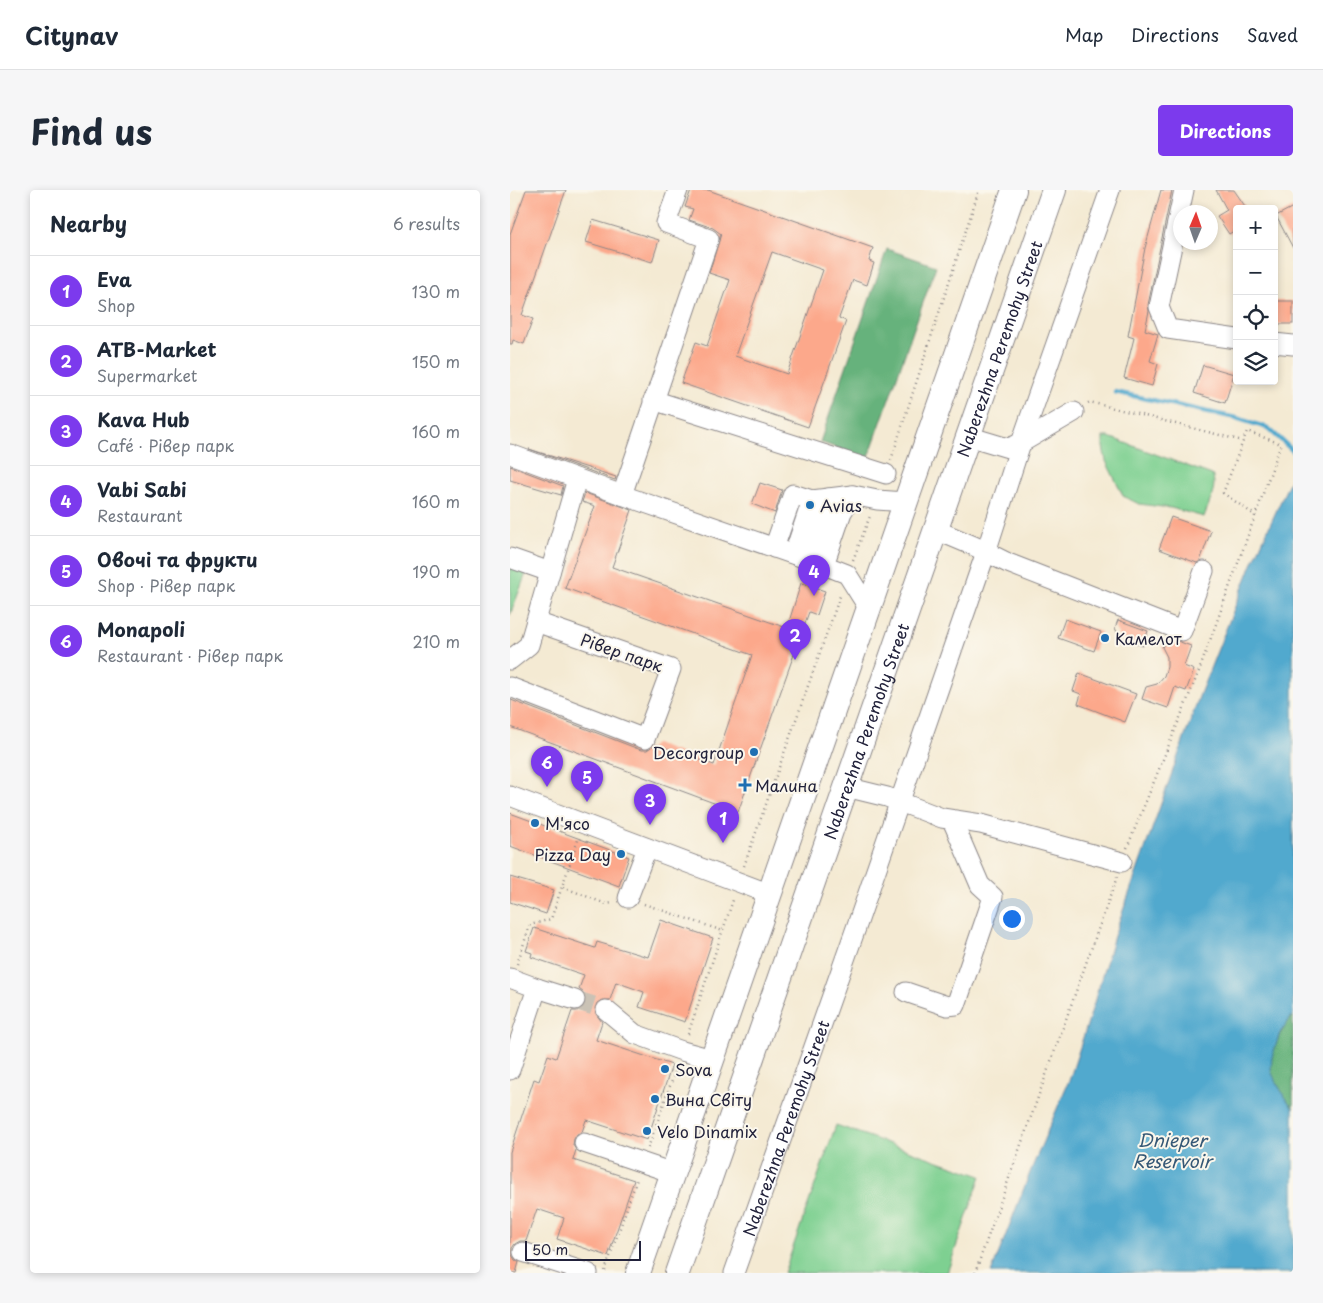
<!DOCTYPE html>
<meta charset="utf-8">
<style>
body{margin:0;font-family:"Playpen Sans",sans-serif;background:#f6f6f7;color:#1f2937}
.controls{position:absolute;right:15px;top:15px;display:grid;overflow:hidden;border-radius:5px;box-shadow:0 2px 8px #0003}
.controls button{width:45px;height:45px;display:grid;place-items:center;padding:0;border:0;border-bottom:1px solid #e0e1e3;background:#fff;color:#1f2937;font:25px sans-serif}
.compass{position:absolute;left:663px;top:15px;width:45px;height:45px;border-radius:50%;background:#fff;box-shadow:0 2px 8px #0003;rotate:2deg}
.scale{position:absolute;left:15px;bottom:12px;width:116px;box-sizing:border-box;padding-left:5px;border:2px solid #22223b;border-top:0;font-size:14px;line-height:18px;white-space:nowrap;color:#22223b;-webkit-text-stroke:4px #fbf7ec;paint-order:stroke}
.you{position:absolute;left:501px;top:728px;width:18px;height:18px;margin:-12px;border:4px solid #fff;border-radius:50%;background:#1a73e8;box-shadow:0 0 0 8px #1a73e833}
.badge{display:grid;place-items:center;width:32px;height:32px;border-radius:50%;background:#7c3aed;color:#fff;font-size:16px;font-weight:700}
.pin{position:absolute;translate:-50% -41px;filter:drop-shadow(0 1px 2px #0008)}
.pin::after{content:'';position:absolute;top:26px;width:18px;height:15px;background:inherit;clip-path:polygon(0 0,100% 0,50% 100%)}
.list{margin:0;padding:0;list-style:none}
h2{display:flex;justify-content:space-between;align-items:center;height:65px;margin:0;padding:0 20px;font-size:21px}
h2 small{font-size:16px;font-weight:400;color:#747a83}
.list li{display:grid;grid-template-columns:32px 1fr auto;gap:15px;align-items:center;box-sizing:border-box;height:70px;padding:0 20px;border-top:1px solid #e0e1e3}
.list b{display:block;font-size:19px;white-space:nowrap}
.list p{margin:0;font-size:16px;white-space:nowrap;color:#747a83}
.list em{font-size:16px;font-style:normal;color:#747a83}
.icon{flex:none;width:28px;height:28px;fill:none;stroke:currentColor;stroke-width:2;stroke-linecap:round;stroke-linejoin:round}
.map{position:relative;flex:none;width:783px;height:1083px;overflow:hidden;border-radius:5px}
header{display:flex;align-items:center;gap:30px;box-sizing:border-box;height:70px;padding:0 25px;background:#fff;border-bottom:1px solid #e0e1e3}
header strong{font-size:24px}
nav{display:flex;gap:28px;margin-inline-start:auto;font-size:18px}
.intro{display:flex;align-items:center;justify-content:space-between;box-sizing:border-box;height:120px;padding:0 30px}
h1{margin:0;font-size:35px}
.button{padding:12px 22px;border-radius:5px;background:#7c3aed;color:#fff;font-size:18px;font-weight:700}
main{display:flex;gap:30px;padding:0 30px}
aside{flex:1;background:#fff;border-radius:5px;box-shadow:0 2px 8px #0003}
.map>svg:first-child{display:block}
.green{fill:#7ed091;stroke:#507966}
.forest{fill:#66b27b;stroke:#446a5b}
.water{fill:#51a9ce;stroke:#3a6684}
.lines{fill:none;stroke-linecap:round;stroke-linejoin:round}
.stream{stroke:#51a9ce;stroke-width:4.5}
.building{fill:#fca88b;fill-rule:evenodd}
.minor-tunnel{stroke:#cac2b5;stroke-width:19;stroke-dasharray:19 9;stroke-linecap:butt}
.minor-casing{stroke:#8b8687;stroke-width:21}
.major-casing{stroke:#8b8687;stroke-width:26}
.path{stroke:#8b8687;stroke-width:2.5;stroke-dasharray:1 4;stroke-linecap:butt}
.minor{stroke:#fff;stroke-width:19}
.major{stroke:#fff;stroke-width:24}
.poi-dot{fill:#1f6fb2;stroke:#fbf7ec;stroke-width:2}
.labels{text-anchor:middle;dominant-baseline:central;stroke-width:4;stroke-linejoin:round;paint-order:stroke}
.street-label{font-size:16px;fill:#22223b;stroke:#fbf7ec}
.poi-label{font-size:16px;fill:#22223b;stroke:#fbf7ec;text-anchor:start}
.water-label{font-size:18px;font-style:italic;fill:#355876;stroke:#fbf7ec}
</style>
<header>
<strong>Citynav</strong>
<nav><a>Map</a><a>Directions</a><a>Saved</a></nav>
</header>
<div class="intro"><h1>Find us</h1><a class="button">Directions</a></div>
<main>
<aside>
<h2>Nearby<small>6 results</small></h2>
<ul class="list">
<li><span class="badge">1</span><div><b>Eva</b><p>Shop</p></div><em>130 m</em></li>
<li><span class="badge">2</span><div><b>ATB-Market</b><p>Supermarket</p></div><em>150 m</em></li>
<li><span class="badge">3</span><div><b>Kava Hub</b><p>Café · Рівер парк</p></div><em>160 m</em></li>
<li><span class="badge">4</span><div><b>Vabi Sabi</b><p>Restaurant</p></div><em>160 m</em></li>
<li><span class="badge">5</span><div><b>Овочі та фрукти</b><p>Shop · Рівер парк</p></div><em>190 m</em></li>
<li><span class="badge">6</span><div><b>Monapoli</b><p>Restaurant · Рівер парк</p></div><em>210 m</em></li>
</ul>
</aside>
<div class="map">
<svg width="783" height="1083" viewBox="0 0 783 1083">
<rect width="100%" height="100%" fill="#fbf7ec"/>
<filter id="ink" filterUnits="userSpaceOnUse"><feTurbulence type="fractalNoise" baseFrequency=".02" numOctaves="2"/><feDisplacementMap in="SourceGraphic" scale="10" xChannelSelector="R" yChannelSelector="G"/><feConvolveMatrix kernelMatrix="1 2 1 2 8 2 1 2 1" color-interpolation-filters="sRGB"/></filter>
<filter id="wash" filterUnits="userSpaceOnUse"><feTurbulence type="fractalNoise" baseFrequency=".0096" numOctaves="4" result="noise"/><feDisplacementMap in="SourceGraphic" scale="20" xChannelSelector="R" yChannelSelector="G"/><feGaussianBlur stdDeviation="1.12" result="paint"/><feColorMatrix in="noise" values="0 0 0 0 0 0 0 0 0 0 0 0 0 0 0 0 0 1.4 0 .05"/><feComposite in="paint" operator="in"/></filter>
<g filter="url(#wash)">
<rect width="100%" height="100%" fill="#f4ead3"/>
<g class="green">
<path d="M593 247H599L702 285C708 297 698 315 694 327L661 318 629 314 613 306 596 271 593 257Z"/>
<path d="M0 375 17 381 0 425Z"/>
<path d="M326 935 471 986 437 1083H274Z"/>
</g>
<g class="forest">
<path d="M377 59 426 76 358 269 310 252Z"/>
<path d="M783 825V919C775 908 764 895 761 882 757 862 772 840 783 825Z"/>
</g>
<path class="water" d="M783 284V825L770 843 762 867 761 881 767 894 783 919V1083H481L521 980 560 888 580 826 604 746 690 504 740 379Z"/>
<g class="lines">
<path class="stream" d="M605 202 726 228 758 238 783 261"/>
</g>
<g id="blocks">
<g class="building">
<path d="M16 0H56L12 125 23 129 14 154 3 150 2 154H0V44Z"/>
<path d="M181 0H198L363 58 359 71 364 73 357 95 343 90 329 128 336 131 298 237 171 193 186 152 197 156 220 90 199 83 211 44 203 38 179 30 183 19 175 17ZM262 62 313 80 277 184 225 166Z"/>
<path d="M651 0H662L638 115 639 121 635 140 648 144 640 171 648 174 642 196 614 188 624 148 618 146 635 58Z"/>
<path d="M706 0H724L737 19H727V39L719 44 707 26 717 20Z"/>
<path d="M783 17V58L766 26Z"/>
<path d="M83 30 149 50 142 72 76 52Z"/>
<rect x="764" y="111" width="19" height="23"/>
<path d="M693 175 724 184 715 213 684 203Z"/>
<path d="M19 259 106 287 105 290Z"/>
<path d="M0 276 53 296 51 305 0 290Z"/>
<path d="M250 293 272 300 265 323 242 314Z"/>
<path d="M75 303 122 320 102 377 277 438 291 393 315 401 307 425 299 422 228 622 0 537 1 510 131 560H137L145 554 204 575 242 465 55 398 85 316 72 312Z"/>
<path d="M661 327 701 341 690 371 687 373 649 359Z"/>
<path d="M555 429 591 442 584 461 548 448Z"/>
<path d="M608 430 638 441 633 456 610 448 605 438Z"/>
<path d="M659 448 681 456 674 476 684 480 676 501 665 497 658 518 632 509 636 497 647 494 654 486 657 477V467L652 457Z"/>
<path d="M569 483 626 504 615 532 568 514 571 504 563 501Z"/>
<path d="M0 623 119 667 109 696 0 656Z"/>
<path d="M0 687 44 700 36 724 0 712Z"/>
<path d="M151 730 203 748 175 832 129 817 134 802 106 792 100 810H92L87 813 85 818 86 824 92 832 86 850 162 875 137 950 76 930 72 942 67 944 64 949 63 955 66 960 63 970 124 990 98 1066 47 1049 54 1028 27 1019 16 1051H10L5 1054 2 1058V1065L5 1070 9 1072 6 1083H0V962L24 889 29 891 38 865 46 868 62 821H67L72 819 76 813V808L74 803 69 799 74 785 21 767 22 763 16 761 24 738 85 758 87 752 138 767Z"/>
</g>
</g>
</g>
<g filter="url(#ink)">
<use href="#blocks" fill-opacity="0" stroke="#8b8687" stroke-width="1"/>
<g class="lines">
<path class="minor-tunnel" d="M65 810 96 820"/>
<defs>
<g id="minor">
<path d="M674 0 649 117 658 139 727 149"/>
<path d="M764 153 783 155"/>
<path d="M143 210 376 284"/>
<path d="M458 246 498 258 511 253 564 222"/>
<path d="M0 264 112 305 314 375"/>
<path d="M112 305 199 49 156 33 168 0"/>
<path d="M426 340 464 356 498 373 672 441 694 381"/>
<path d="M264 358 283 304 302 310 343 305"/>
<path d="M284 364 302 310"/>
<path d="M0 368 40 382"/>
<path d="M299 370 319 308"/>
<path d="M359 419 337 384 314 375 332 322 343 305 367 310 396 312"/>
<path d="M0 470 19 455 67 289"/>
<path d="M0 497 135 549 161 479 26 432"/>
<path d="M336 597 377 607 432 628 471 634 612 672"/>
<path d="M0 606 260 704"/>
<path d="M118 708 137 658"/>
<path d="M0 788 27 798 0 880"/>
<path d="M27 798 65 810"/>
<path d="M396 802 437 816 446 815 483 707 470 695 442 630"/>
<path d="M96 820 125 844 172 861 202 869"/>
<path d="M74 953 163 983"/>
<path d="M13 1062 78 1083"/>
<path id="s1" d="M224 1083 346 738 476 362 511 253 600 0"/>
</g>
<g id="major">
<path d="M128 1083 504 0"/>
<path id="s2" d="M167 1083 544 0"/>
</g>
</defs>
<use href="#minor" class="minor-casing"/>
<use href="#major" class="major-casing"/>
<g class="path">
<path d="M578 213 580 212 733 251"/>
<path d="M381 270 469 0"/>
<path d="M343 370 360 326"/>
<path d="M617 658 689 481 771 254 737 241 713 303 746 326"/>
<path d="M234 676 330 406"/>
<path d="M53 697 96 714 103 713"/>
<path d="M134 714 213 741"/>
<path d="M7 774 20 735 41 729 68 650"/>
<path d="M178 844 224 707"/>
<path d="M138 958 167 876"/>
<path d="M95 1081 127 989"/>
<path d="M465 1083 607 687"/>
</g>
<use href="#minor" class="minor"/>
<use href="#major" class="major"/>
</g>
</g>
<g class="poi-dot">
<circle cx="300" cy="315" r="5"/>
<circle cx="595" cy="448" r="5"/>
<circle cx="244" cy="562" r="5"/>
<path d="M232.5 587.5h5v5h5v5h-5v5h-5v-5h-5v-5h5z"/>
<circle cx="25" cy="633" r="5"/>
<circle cx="111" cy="664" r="5"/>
<circle cx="155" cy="879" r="5"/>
<circle cx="145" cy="909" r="5"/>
<circle cx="137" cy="941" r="5"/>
</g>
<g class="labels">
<g class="street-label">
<text stroke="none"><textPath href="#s2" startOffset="979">Naberezhna Peremohy Street</textPath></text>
<text transform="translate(112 462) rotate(19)">Рівер парк</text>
<text stroke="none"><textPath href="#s2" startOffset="574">Naberezhna Peremohy Street</textPath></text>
<text stroke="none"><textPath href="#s1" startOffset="154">Naberezhna Peremohy Street</textPath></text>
</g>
<g class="poi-label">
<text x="310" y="315">Avias</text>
<text x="605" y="448">Камелот</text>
<text x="234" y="562" text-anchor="end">Decorgroup</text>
<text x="245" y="595">Малина</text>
<text x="35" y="633">М'ясо</text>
<text x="101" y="664" text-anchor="end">Pizza Day</text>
<text x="165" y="879">Sova</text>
<text x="155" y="909">Вина Світу</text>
<text x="147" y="941">Velo Dinamix</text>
</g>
<g class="water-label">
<text x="662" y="949">Dnieper<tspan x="662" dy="21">Reservoir</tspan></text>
</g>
</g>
</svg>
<div class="controls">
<button>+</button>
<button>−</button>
<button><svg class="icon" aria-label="locate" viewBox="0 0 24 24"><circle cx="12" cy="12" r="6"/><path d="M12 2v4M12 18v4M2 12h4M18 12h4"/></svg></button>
<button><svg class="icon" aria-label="layers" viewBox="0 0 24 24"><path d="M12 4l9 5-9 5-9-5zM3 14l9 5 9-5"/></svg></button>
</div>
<svg class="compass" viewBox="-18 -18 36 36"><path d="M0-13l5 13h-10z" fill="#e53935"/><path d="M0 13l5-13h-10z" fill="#747a83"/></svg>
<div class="scale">50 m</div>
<div class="you"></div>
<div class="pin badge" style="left:213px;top:653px">1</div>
<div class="pin badge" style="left:285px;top:470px">2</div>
<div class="pin badge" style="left:140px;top:635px">3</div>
<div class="pin badge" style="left:304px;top:406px">4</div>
<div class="pin badge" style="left:77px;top:612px">5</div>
<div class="pin badge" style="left:37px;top:597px">6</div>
</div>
</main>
